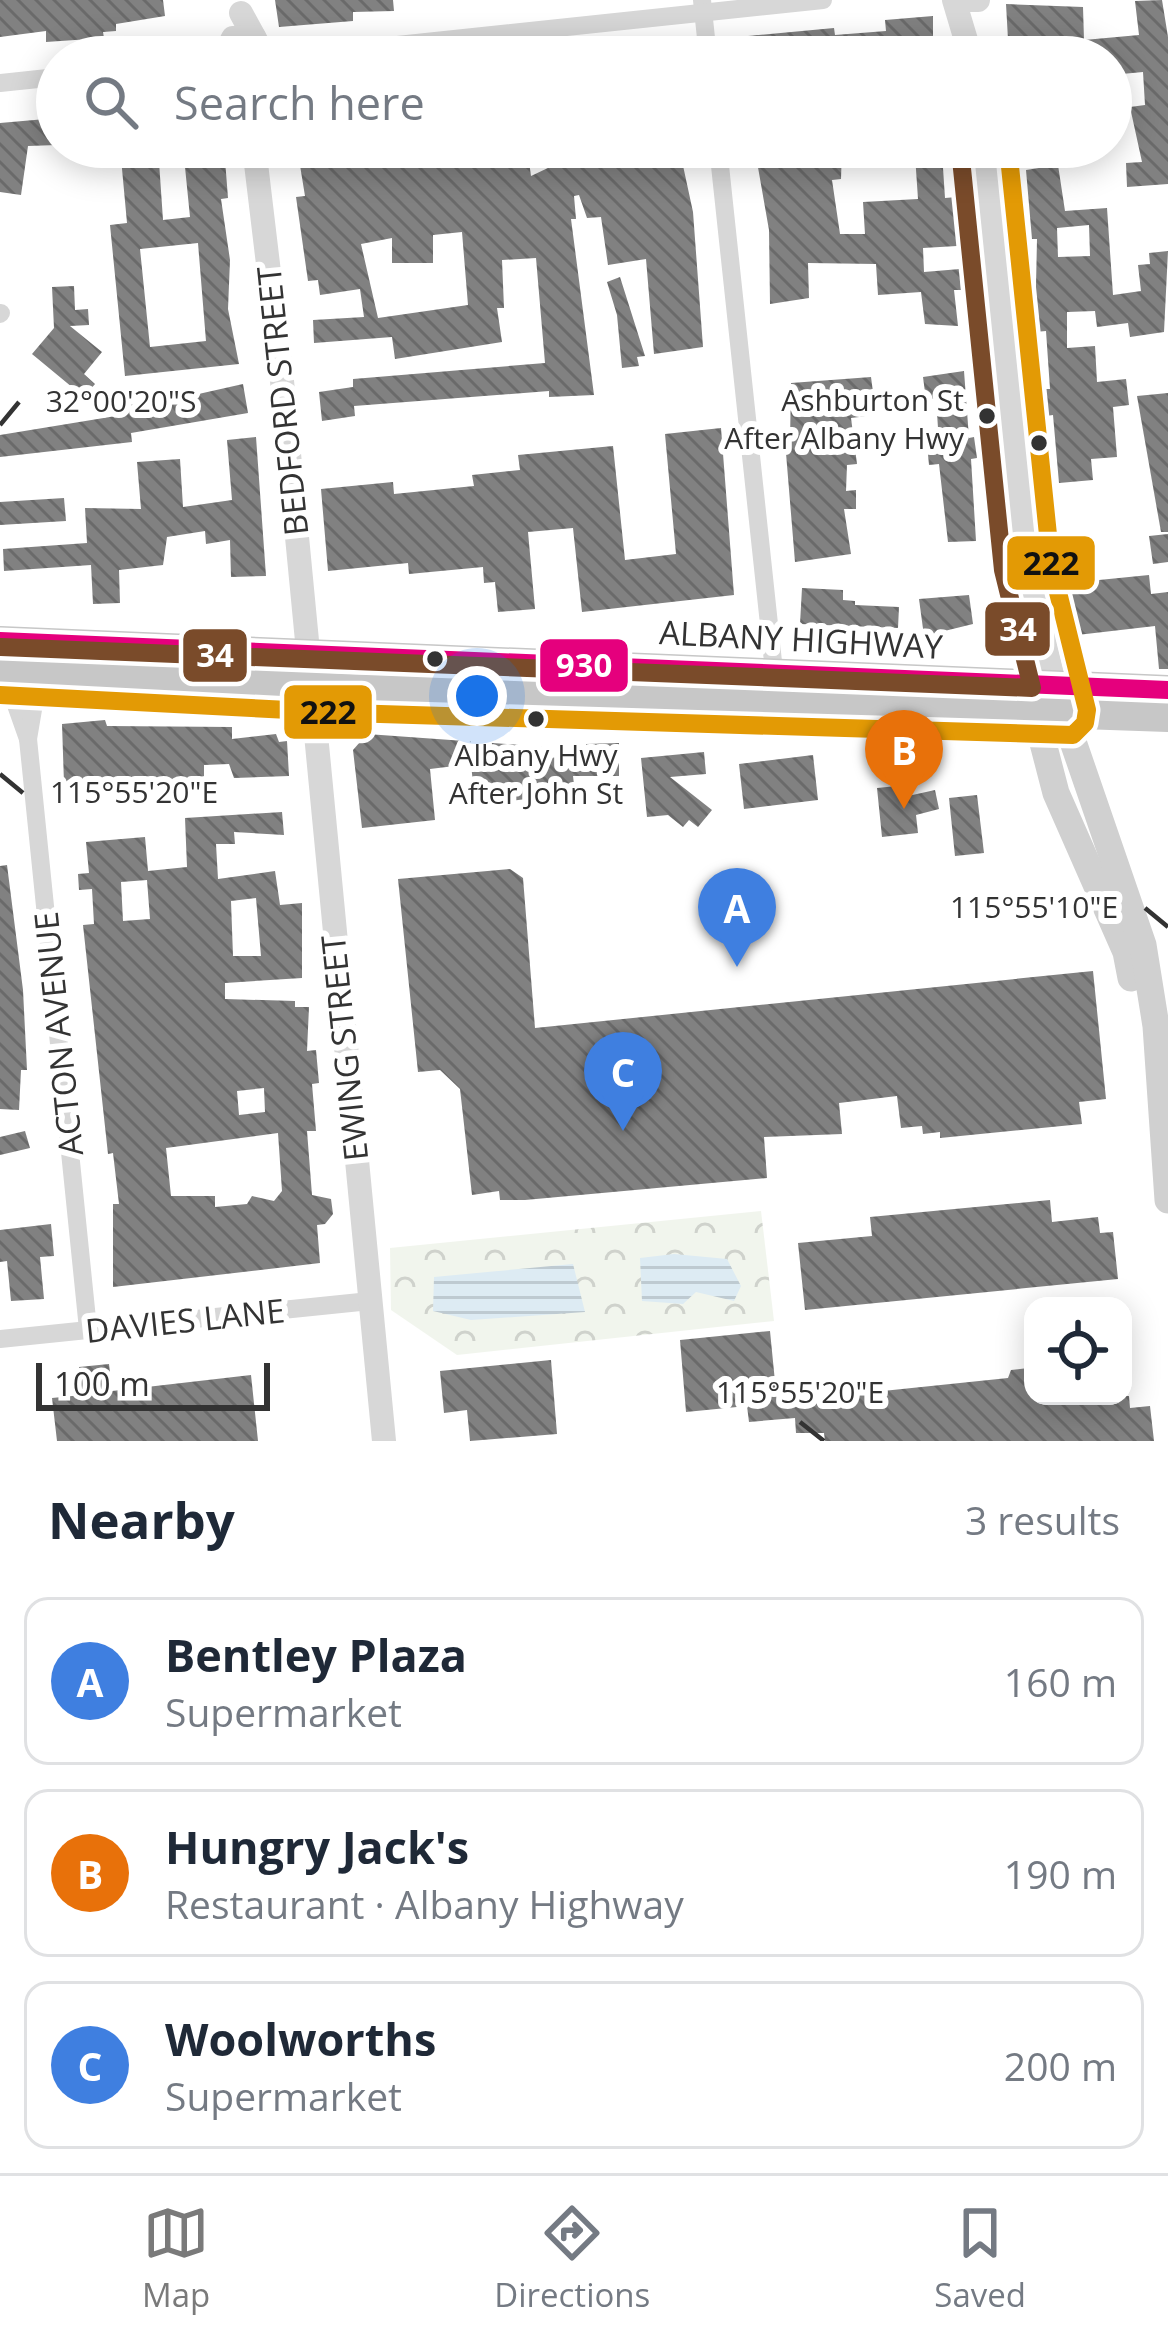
<!DOCTYPE html>
<meta charset="utf-8">
<style>
body{margin:0;font-family:"Open Sans",sans-serif;background:#f2f2f3;color:#1f2937}
.controls{position:absolute;right:36px;bottom:36px;display:grid;overflow:hidden;border-radius:24px;box-shadow:0 6px 30px #0003}
.controls button{width:108px;height:108px;display:grid;place-items:center;padding:0;border:0;border-bottom:3px solid #e0e1e3;background:#fff;color:#1f2937;font:60px sans-serif}
.scale{position:absolute;left:36px;bottom:30px;width:234px;box-sizing:border-box;padding-left:12px;border:6px solid #333;border-top:0;font-size:33px;line-height:42px;white-space:nowrap;color:#333;-webkit-text-stroke:9px #fff;paint-order:stroke}
.you{position:absolute;left:477px;top:696px;width:42px;height:42px;margin:-30px;border:9px solid #fff;border-radius:50%;background:#1a73e8;box-shadow:0 0 0 18px #1a73e833}
.badge{display:grid;place-items:center;width:78px;height:78px;border-radius:50%;background:#7a7a7a;color:#fff;font-size:39px;font-weight:700}
.pin{position:absolute;translate:-50% -99px;filter:drop-shadow(0 3px 6px #0008)}
.pin::after{content:'';position:absolute;top:63px;width:42px;height:36px;background:inherit;clip-path:polygon(0 0,100% 0,50% 100%)}
.list{margin:0;padding:0;list-style:none}
h2{display:flex;justify-content:space-between;align-items:center;height:156px;margin:0;padding:0 48px;font-size:51px}
h2 small{font-size:39px;font-weight:400;color:#747a83}
.list li{display:grid;grid-template-columns:78px 1fr auto;gap:36px;align-items:center;box-sizing:border-box;height:168px;margin:0 24px 24px;padding:0 24px;border:3px solid #e0e1e3;border-radius:24px}
.list b{display:block;font-size:45px;white-space:nowrap}
.list p{margin:0;font-size:39px;white-space:nowrap;color:#747a83}
.list em{font-size:39px;font-style:normal;color:#747a83}
.icon{flex:none;width:66px;height:66px;fill:none;stroke:currentColor;stroke-width:2;stroke-linecap:round;stroke-linejoin:round}
.map{position:relative;flex:none;width:1168px;height:1441px;overflow:hidden}
.search{position:absolute;background:#fff;box-shadow:0 6px 30px #0003;left:36px;right:36px;top:36px;height:132px;display:flex;align-items:center;gap:30px;box-sizing:border-box;padding:0 42px;border-radius:66px;color:#747a83;font-size:45px}
.sheet{height:732px;background:#fff}
nav{display:flex;justify-content:space-around;align-items:center;box-sizing:border-box;height:168px;border-top:3px solid #e0e1e3;background:#fff;font-size:33px;color:#747a83}
nav a{display:grid;justify-items:center;gap:6px}
nav .on{color:#7a7a7a}
.map>svg:first-child{display:block}
.forest{fill:url(#forest-crowns)}
.water{fill:url(#water-rules)}
.building{fill:url(#building-back-hatch);fill-rule:evenodd}
.lines{fill:none;stroke-linecap:round;stroke-linejoin:round}
.minor{stroke:#d7d7d7;stroke-width:18}
.tertiary{stroke:#d7d7d7;stroke-width:24}
.secondary{stroke:#d0d0d0;stroke-width:27}
.trunk{stroke:#c7c7c7;stroke-width:30}
.bus-1-casing{stroke:#fff;stroke-width:27}
.bus-2-casing{stroke:#fff;stroke-width:27}
.bus-3-casing{stroke:#fff;stroke-width:27}
.bus-1{stroke:#e5007d;stroke-width:18}
.bus-2{stroke:#e39a05;stroke-width:18}
.bus-3{stroke:#7a4b2a;stroke-width:18}
.ticks{fill:none;stroke:#333;stroke-width:4.5}
.bus-dot{fill:#333;stroke:#fff;stroke-width:4.5}
.labels{text-anchor:middle;dominant-baseline:central;stroke-width:12;stroke-linejoin:round;paint-order:stroke}
.bus-label{font-size:30px;fill:#333;stroke:#fff;text-anchor:end}
.street-label{font-size:33px;fill:#333;stroke:#fff}
.ticks-label{font-size:30px;text-anchor:middle;fill:#333;stroke:#fff;stroke-width:12;stroke-linejoin:round;paint-order:stroke}
.line-badge{stroke:#fff;stroke-width:4.5}
.badge-label{font-size:33px;text-anchor:middle;font-weight:bold;fill:#fff}
.pale-badge-label{font-size:33px;text-anchor:middle;font-weight:bold;fill:#111}
</style>
<div class="map">
<svg width="1168" height="1441" viewBox="0 0 1168 1441">
<defs>
<pattern id="forest-crowns" width="20" height="18" patternUnits="userSpaceOnUse" patternTransform="scale(3)"><rect width="20" height="18" fill="#f1f5ed"/><path d="M2 6a3 3 0 1 1 6 0M12 15a3 3 0 1 1 6 0" fill="none" stroke="#cfd2cc"/></pattern>
<pattern id="water-rules" width="6" height="5" patternUnits="userSpaceOnUse" patternTransform="scale(3)"><rect width="6" height="5" fill="#ddebf3"/><path d="M0 2.5h6" fill="none" stroke="#becad1"/></pattern>
<pattern id="building-back-hatch" width="6" height="6" patternUnits="userSpaceOnUse" patternTransform="scale(3)"><rect width="6" height="6" fill="#818181"/><path d="M-1 5l2 2M0 0l6 6M5-1l2 2" fill="none" stroke="#6a6a6a"/></pattern>
</defs>
<rect width="100%" height="100%" fill="#fff"/>
<path class="forest" d="M761 1211 774 1321 457 1355 391 1310 390 1248Z"/>
<g class="water">
<path d="M674 1254 727 1259 741 1286 734 1301 696 1292 683 1304 642 1301 640 1258Z"/>
<path d="M573 1264 585 1312 471 1320 433 1311 434 1277Z"/>
</g>
<g class="building">
<path d="M0 0H163L165 16 116 24V31L103 32 104 38 46 42V31L0 37Z"/>
<path d="M275 0H393L394 11 353 12V21L279 27Z"/>
<path d="M1162 0 1168 37V184L1127 187 1126 163 1142 162 1130 107 1145 105 1143 72 1111 75V57H1009L1006 4 1083 7 1084 40 1139 35 1135 1Z"/>
<path d="M933 16V57H899L898 52 750 57 748 36 834 28 835 35 886 31 885 20Z"/>
<path d="M673 40 674 57H600V48Z"/>
<path d="M57 118V145L28 146 21 195 0 192V123Z"/>
<path d="M120 147H158L163 220 190 217 183 147H224L228 198 221 199 230 260 228 309 239 364 125 376 110 225 127 223ZM198 243 206 341 150 347 140 249Z"/>
<path d="M297 147H321L324 168 361 166 359 147H471L473 165 503 162 501 147H527L531 176 550 167 597 164 596 153 679 147 693 212 703 347 654 354 646 259 608 265 601 217 587 218 579 195 574 196 576 219H571L594 395 549 397V391L354 406 355 416 322 421 319 392 353 387V379L545 363 536 258 502 260 504 308H497L502 342 395 359 392 337 314 343 313 320 364 317 360 289 320 295 318 280 308 281 296 197 305 196ZM462 232 468 305 378 318 361 244 392 238V263H433V235Z"/>
<path d="M842 147 841 179 832 180 840 234H865L863 202 918 199 915 155 942 153 945 198 957 197V246L923 248 924 272 960 269 961 290H954L958 326 925 324 921 292 878 295 876 264 808 263 809 298 770 304 769 230 756 156Z"/>
<path d="M1058 165 1065 211 1107 208 1113 295 1141 291 1138 265 1150 264 1149 253 1168 251 1164 332 1130 337 1128 323 1097 327 1095 311 1067 312V348L1095 346 1097 382 1126 379 1129 405 1113 407 1117 457 1091 459 1093 480 1059 483 1053 415 1046 416 1043 389H1050L1046 331 1035 332 1037 239H1032L1026 170ZM1089 225 1090 256 1058 257 1057 228Z"/>
<path d="M620 277 645 356 637 357 639 366 622 368 617 315 607 282Z"/>
<path d="M74 286 75 310 88 309 89 325 70 326 102 352 84 374 95 384 84 397 32 354 54 328 52 287Z"/>
<path d="M964 371 969 438 974 437 977 458 971 459 976 541 948 542 939 464 929 465 927 444 939 443 936 398 926 400 923 377Z"/>
<path d="M871 377 876 415 851 418 857 464 847 465 846 491 856 490V509H844L851 554 795 562 785 441H790L791 383Z"/>
<path d="M243 384 248 413 131 433 132 442 0 457V435L122 415 120 402 162 396 163 402Z"/>
<path d="M1168 393V532H1161L1137 396Z"/>
<path d="M721 428 734 595 582 612 573 528 528 532 535 609 498 612 495 582 484 583 483 567 409 574 408 563 328 571 321 489 393 482 394 494 474 486 472 475 520 470 518 455 613 446 625 560 676 554 665 434Z"/>
<path d="M256 437 266 576 231 577 230 540 206 544 205 531 167 537 163 565 119 570 120 603 93 604 91 565 4 571 3 549 87 543 85 508 141 509 137 462 180 459 183 507 232 500 227 440Z"/>
<path d="M64 498 66 521 0 525V502Z"/>
<path d="M1168 534V562L1153 564 1149 536Z"/>
<path d="M1086 549 1089 581 1149 575 1151 594 1168 592V669H1159L1155 626 1060 637 1051 554Z"/>
<path d="M802 588 843 590V600L855 601V605L899 607 898 628 800 624Z"/>
<path d="M969 595 973 624 924 636 919 599Z"/>
<path d="M105 720 107 726 232 727V739L276 734 279 742 287 741 289 776 234 778 229 764 204 765V780L164 781 139 791 122 792 117 780 64 783 62 724Z"/>
<path d="M367 734 549 747 550 758 586 754V744L619 743V776H573L575 793 486 804 485 792 474 793 471 764 430 769 435 820 362 828 353 750Z"/>
<path d="M704 752 706 774 670 777 712 810 698 827 689 820 683 827 668 815 647 817 641 758Z"/>
<path d="M813 755 818 800 744 809 739 764Z"/>
<path d="M907 785 908 796 935 790 939 809 916 815 918 833 882 837 877 788Z"/>
<path d="M977 795 984 853 955 856 949 798Z"/>
<path d="M282 812 284 835 234 832 235 844H216L218 879 275 871 280 905 302 903V978L225 983V999L295 1001V1007H309L307 1051 316 1050 319 1083 312 1084 316 1131H307L312 1195 331 1199 333 1214 325 1224 317 1225 320 1263 113 1287V1204H119L113 1153 108 1154 83 925 94 924 92 889 79 890 78 874 89 873 86 842 145 837 148 871 187 867 185 818ZM147 880 150 919 123 921 121 882ZM256 898 261 956H233L231 901ZM264 1088 265 1112 239 1115 237 1091ZM278 1133 282 1191 274 1201 252 1196 247 1204 215 1207V1196H171L166 1148Z"/>
<path d="M7 865 23 990 27 1070H21L19 1110 0 1109V866Z"/>
<path d="M510 869 523 878 535 1028 1093 971 1106 1099 1079 1102 1082 1124 940 1138V1132L923 1134 922 1126 901 1128 897 1096 839 1103 842 1134 764 1137 767 1178 525 1200H500L499 1191 472 1195 460 1089 440 1070 418 1072 398 879Z"/>
<path d="M25 1131 30 1148 0 1155V1137Z"/>
<path d="M1050 1200 1052 1222 1098 1217 1100 1233 1113 1232 1118 1279 805 1310 798 1243 872 1236 870 1217Z"/>
<path d="M51 1224 54 1256 40 1257 44 1299 11 1301 7 1261 0 1262V1230Z"/>
<path d="M770 1331 777 1402 1008 1378 1011 1370 1028 1368 1033 1396H1129L1130 1408 1150 1406 1154 1441H825L824 1433H796L795 1418 749 1422 747 1406 686 1412 680 1340Z"/>
<path d="M551 1360 557 1434 470 1441 467 1410 444 1413 440 1371Z"/>
<path d="M109 1364 112 1391 251 1375 258 1441H57L52 1398 82 1395 79 1367Z"/>
</g>
<g class="lines">
<g class="minor">
<path d="M702 0 708 57"/>
<path d="M284 57 823 0"/>
<path d="M0 83 57 77"/>
<path d="M718 147 774 671"/>
<path d="M0 314 1 313"/>
<path d="M4 671 28 739 88 1329"/>
<path d="M28 739 39 674"/>
<path d="M0 1339 370 1301"/>
</g>
<g class="tertiary">
<path d="M241 13 265 57"/>
<path d="M223 57 233 38 254 37"/>
<path d="M971 57 954 0H978"/>
<path d="M254 147 282 381 384 1441"/>
<path d="M984 147 1027 568 1055 686"/>
<path d="M1021 588 1029 684"/>
</g>
<g class="secondary">
<path d="M1030 693 1056 793 1126 952 1131 978"/>
<path d="M1058 698 1143 945 1156 1026 1168 1200"/>
</g>
<g class="trunk">
<path d="M0 641 1168 690"/>
<path d="M0 671 349 689 1168 717"/>
</g>
<defs>
<path id="bus-1" d="M0 641 1168 690"/>
<path id="bus-2" d="M0 695 348 713 1073 735 1085 723 1087 710 1051 564 1008 147"/>
<path id="bus-3" d="M1 647 1032 688 1003 570 960 149"/>
</defs>
<use href="#bus-1" class="bus-1-casing"/>
<use href="#bus-2" class="bus-2-casing"/>
<use href="#bus-3" class="bus-3-casing"/>
<use href="#bus-1" class="bus-1"/>
<use href="#bus-2" class="bus-2"/>
<use href="#bus-3" class="bus-3"/>
</g>
<path class="ticks" d="M0 425 19 402M0 774 23 793M1145 908 1168 927M800 1422 824 1441"/>
<g class="bus-dot">
<circle cx="987" cy="416" r="10"/>
<circle cx="1039" cy="443" r="10"/>
<circle cx="435" cy="659" r="10"/>
<circle cx="536" cy="719" r="10"/>
</g>
<g class="labels">
<g class="bus-label">
<text x="964" y="399">Ashburton St<tspan x="964" dy="38">After Albany Hwy</tspan></text>
<text x="536" y="754" text-anchor="middle">Albany Hwy<tspan x="536" dy="38">After John St</tspan></text>
</g>
<g class="street-label">
<text transform="translate(282 401) rotate(-96)">BEDFORD STREET</text>
<text transform="translate(801 639) rotate(3)">ALBANY HIGHWAY</text>
<text transform="translate(58 1034) rotate(-96)">ACTON AVENUE</text>
<text transform="translate(344 1048) rotate(-96)">EWING STREET</text>
<text transform="translate(185 1320) rotate(-6)">DAVIES LANE</text>
</g>
</g>
<g class="ticks-label">
<text x="121" y="412">32°00'20"S</text>
<text x="134" y="803">115°55'20"E</text>
<text x="1034" y="918">115°55'10"E</text>
<text x="800" y="1403">115°55'20"E</text>
</g>
<g class="line-badge">
<rect x="1005" y="534" width="92" height="58" rx="12" fill="#e39a05"/>
<rect x="983" y="600" width="69" height="58" rx="12" fill="#7a4b2a"/>
<rect x="181" y="627" width="68" height="57" rx="12" fill="#7a4b2a"/>
<rect x="538" y="637" width="92" height="57" rx="12" fill="#e5007d"/>
<rect x="282" y="683" width="92" height="58" rx="12" fill="#e39a05"/>
</g>
<g class="badge-label">
<text x="1018" y="641">34</text>
<text x="215" y="667">34</text>
<text x="584" y="677">930</text>
</g>
<g class="pale-badge-label">
<text x="1051" y="575">222</text>
<text x="328" y="724">222</text>
</g>
</svg>
<div class="controls">
<button><svg class="icon" aria-label="locate" viewBox="0 0 24 24"><circle cx="12" cy="12" r="6"/><path d="M12 2v4M12 18v4M2 12h4M18 12h4"/></svg></button>
</div>
<div class="scale">100 m</div>
<div class="you"></div>
<div class="pin badge" style="left:737px;top:967px;background:#3f7fe0">A</div>
<div class="pin badge" style="left:904px;top:809px;background:#e8710a">B</div>
<div class="pin badge" style="left:623px;top:1131px;background:#3f7fe0">C</div>
<div class="search"><svg class="icon" aria-label="search" viewBox="0 0 24 24"><circle cx="10" cy="10" r="6"/><path d="M15 15l6 6"/></svg>Search here</div>
</div>
<section class="sheet">
<h2>Nearby<small>3 results</small></h2>
<ul class="list">
<li><span class="badge" style="background:#3f7fe0">A</span><div><b>Bentley Plaza</b><p>Supermarket</p></div><em>160 m</em></li>
<li><span class="badge" style="background:#e8710a">B</span><div><b>Hungry Jack's</b><p>Restaurant · Albany Highway</p></div><em>190 m</em></li>
<li><span class="badge" style="background:#3f7fe0">C</span><div><b>Woolworths</b><p>Supermarket</p></div><em>200 m</em></li>
</ul>
</section>
<nav>
<a class="on"><svg class="icon" aria-label="map" viewBox="0 0 24 24"><path d="M3 6l6-2 6 2 6-2v14l-6 2-6-2-6 2zM9 4v14M15 6v14"/></svg>Map</a>
<a><svg class="icon" aria-label="directions" viewBox="0 0 24 24"><path d="M12 3l9 9-9 9-9-9zM9 14v-3h6M13 9l2 2-2 2"/></svg>Directions</a>
<a><svg class="icon" aria-label="saved" viewBox="0 0 24 24"><path d="M7 4h10v16l-5-4-5 4z"/></svg>Saved</a>
</nav>
